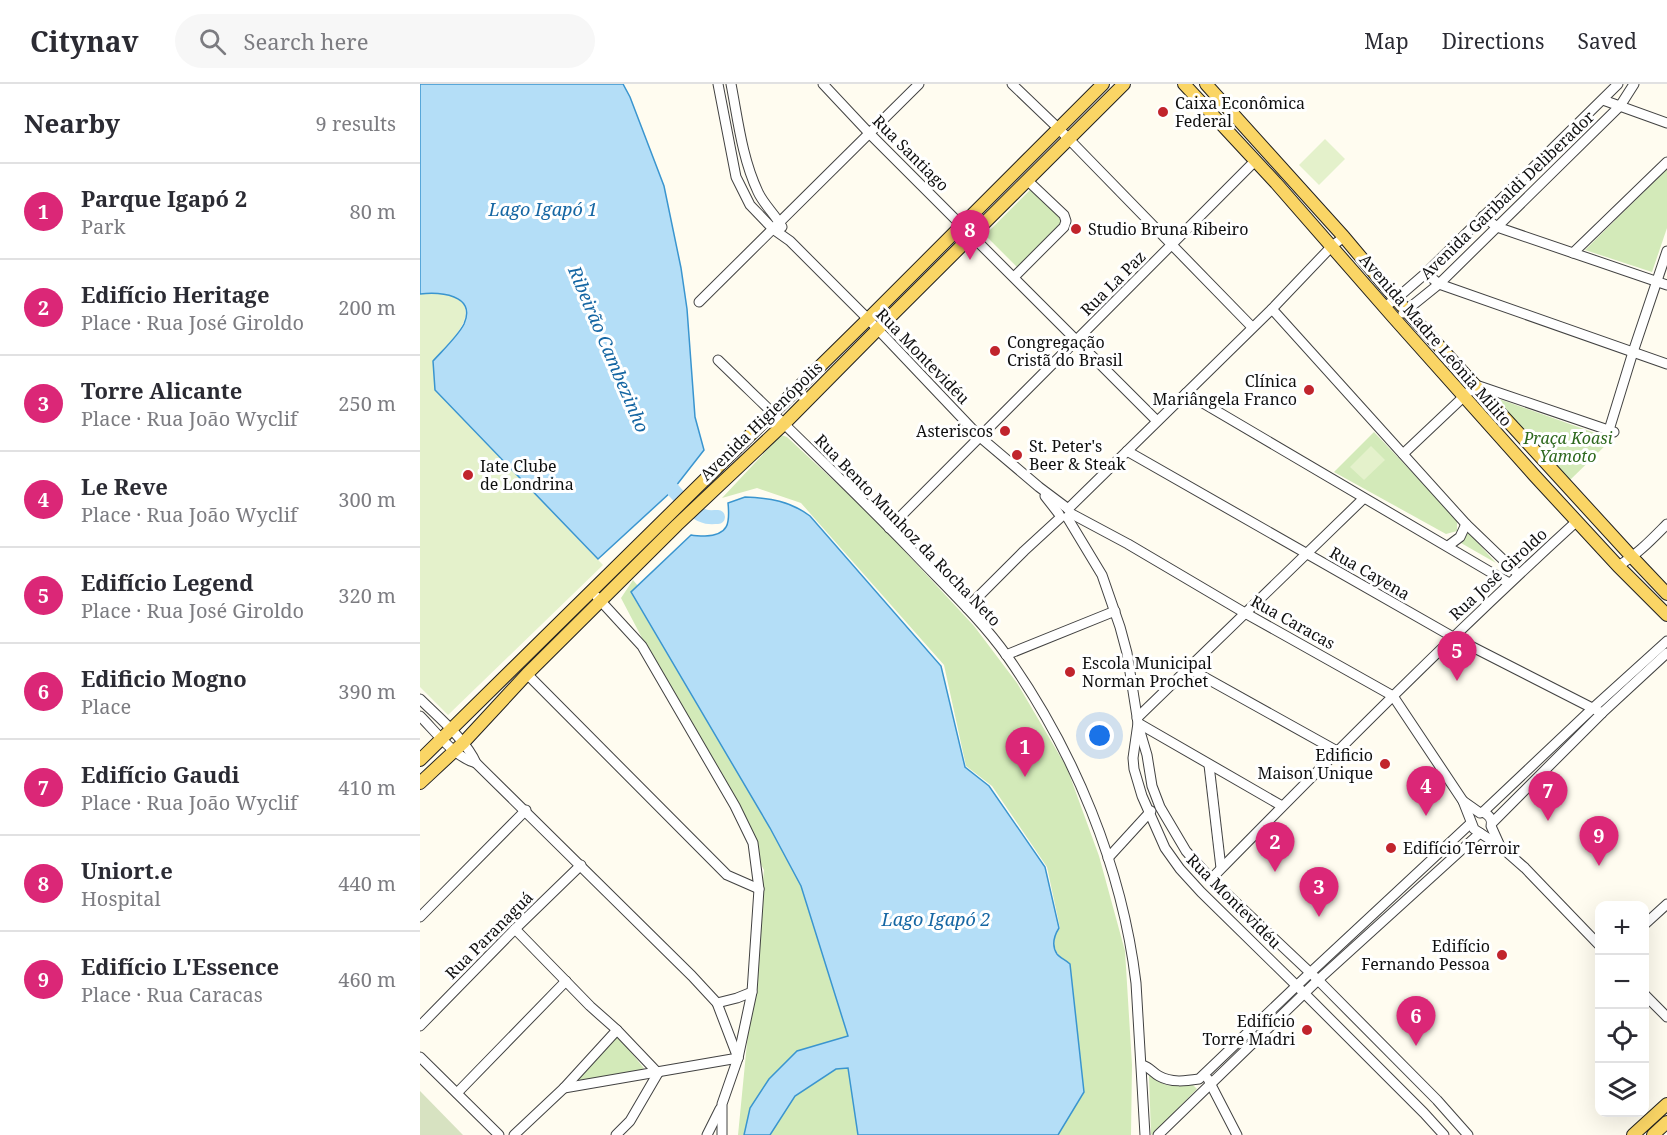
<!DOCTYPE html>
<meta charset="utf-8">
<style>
body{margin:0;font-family:"Noto Serif",serif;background:#f7f7f7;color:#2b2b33}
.controls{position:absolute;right:18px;bottom:18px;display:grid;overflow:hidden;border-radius:12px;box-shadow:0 6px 24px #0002}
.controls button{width:54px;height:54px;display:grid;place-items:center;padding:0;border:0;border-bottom:2px solid #e1e1e2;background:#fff;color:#2b2b33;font:30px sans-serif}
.you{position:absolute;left:680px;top:652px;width:21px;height:21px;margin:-15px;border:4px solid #fff;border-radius:50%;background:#1a73e8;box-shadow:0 0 0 9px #1a73e833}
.badge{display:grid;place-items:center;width:39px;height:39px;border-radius:50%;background:#db2777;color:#fff;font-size:20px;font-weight:700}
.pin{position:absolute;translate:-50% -50px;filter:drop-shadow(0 2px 3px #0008)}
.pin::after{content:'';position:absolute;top:32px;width:21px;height:18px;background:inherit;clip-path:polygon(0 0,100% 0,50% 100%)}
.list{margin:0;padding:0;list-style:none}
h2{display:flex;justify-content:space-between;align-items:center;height:78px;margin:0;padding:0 24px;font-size:26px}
h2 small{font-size:20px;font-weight:400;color:#7c7c81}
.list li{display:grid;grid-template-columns:39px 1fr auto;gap:18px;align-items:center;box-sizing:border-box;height:96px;padding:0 24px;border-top:2px solid #e1e1e2}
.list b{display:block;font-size:22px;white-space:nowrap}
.list p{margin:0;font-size:20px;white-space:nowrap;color:#7c7c81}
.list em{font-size:20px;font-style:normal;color:#7c7c81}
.icon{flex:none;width:33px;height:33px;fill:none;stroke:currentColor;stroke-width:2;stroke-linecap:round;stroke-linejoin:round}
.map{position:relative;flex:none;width:1247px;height:1051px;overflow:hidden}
header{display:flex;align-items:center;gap:36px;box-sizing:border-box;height:84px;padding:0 30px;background:#fff;border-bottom:2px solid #e1e1e2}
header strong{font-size:28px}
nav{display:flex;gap:33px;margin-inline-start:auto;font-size:21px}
.search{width:420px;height:54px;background:#f7f7f7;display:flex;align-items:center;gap:15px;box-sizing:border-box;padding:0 21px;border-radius:33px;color:#7c7c81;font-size:22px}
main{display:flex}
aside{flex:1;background:#fff}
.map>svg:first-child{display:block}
.green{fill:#d3eab9}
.cemetery{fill:#d7e2c1}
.pitch{fill:#e4f1cb}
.water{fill:#b4def7;stroke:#3a95cf;stroke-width:1.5}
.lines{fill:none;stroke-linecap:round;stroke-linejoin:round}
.river{stroke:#b4def7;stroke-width:14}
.minor-casing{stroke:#424242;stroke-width:11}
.major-casing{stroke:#202020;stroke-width:14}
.minor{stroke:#fff;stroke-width:9}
.major{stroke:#fad565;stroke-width:12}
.poi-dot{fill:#c1242c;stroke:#fff;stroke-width:2}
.labels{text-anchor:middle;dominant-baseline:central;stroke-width:6;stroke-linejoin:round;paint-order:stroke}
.poi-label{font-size:16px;fill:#0f0f0f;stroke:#fff;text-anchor:start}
.street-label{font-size:16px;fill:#0f0f0f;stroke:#fff}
.park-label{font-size:16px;font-style:italic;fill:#2d681d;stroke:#fff}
.water-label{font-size:18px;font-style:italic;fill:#1566a3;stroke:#fff}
</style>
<header>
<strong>Citynav</strong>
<div class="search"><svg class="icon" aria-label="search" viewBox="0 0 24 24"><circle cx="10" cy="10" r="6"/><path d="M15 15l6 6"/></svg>Search here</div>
<nav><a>Map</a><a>Directions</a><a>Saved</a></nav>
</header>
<main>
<aside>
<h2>Nearby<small>9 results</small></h2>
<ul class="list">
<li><span class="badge">1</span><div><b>Parque Igapó 2</b><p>Park</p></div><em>80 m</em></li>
<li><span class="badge">2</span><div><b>Edifício Heritage</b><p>Place · Rua José Giroldo</p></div><em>200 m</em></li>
<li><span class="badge">3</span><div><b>Torre Alicante</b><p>Place · Rua João Wyclif</p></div><em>250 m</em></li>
<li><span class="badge">4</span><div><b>Le Reve</b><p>Place · Rua João Wyclif</p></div><em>300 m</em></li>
<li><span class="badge">5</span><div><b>Edifício Legend</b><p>Place · Rua José Giroldo</p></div><em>320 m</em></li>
<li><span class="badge">6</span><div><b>Edificio Mogno</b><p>Place</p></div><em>390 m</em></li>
<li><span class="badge">7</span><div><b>Edifício Gaudi</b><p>Place · Rua João Wyclif</p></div><em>410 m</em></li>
<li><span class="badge">8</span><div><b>Uniort.e</b><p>Hospital</p></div><em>440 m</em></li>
<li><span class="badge">9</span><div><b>Edifício L'Essence</b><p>Place · Rua Caracas</p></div><em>460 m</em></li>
</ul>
</aside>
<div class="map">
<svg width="1247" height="1051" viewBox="0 0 1247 1051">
<rect width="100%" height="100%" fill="#fffcf0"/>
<g class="green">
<path d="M1247 85V144L1232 188 1165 166Z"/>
<path d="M612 104 644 137 598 184 565 151Z"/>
<path d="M1079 316H1082L1192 355 1148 398 1078 320Z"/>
<path d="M954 348 1037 436V447L1026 450 914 388Z"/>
<path d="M361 351 367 353 454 434 554 542 597 599 647 684 679 772 705 867 712 981 711 1051H638L664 1008 650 881C646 876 642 875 639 871 631 862 634 852 640 844L627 783 572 702 546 682 524 581 381 419 337 404 302 414Z"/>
<path d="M1048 448 1076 479 1041 459 1045 454Z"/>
<path d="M213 496 218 502 211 509 350 744 381 802 428 953 377 967 349 995 324 1048V1051H318L344 786 201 514Z"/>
<path d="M196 949 226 987 152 1000Z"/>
<path d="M429 984 438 1051H350L375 1012 416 985Z"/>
<path d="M731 991C744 1005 755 1002 773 1001L777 1005 732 1051 731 1050 729 992Z"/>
</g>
<path class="cemetery" d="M0 1007 43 1051H0Z"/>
<g class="pitch">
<path d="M905 55 925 75 899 101 879 81Z"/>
<path d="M14 209C23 209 33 210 41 217 58 235 24 263 13 277L15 306 183 481 28 631 0 603V210Z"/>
<path d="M951 362 965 376 944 396 930 383Z"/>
</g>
<g class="water">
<path d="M0 0H203L210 13 244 102 261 184 267 225 275 333 284 366 252 407 178 475 15 306 13 277C22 267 38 252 44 240 57 210 19 208 0 210Z"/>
<path d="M325 413C350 414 370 417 390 432L521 582 545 683 569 702 625 783 639 844C634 852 631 861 637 870 640 874 646 876 650 880L664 1008 638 1051H438L428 984 416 985 375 1012 350 1051H324L330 1024 349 995 377 967 428 952 381 802 350 744 211 508 271 451C276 452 280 452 285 452 309 451 310 439 308 419Z"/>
</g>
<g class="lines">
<path class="river" d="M243 391C248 402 272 429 284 432 288 434 294 433 298 433"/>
<defs>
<g id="minor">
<path d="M298 0 316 93 330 121 353 145 370 157 448 235 560 353 619 403 647 424"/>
<path d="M311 0C318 36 322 74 338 108 344 121 355 130 362 143"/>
<path d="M403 0 449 49 737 337"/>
<path d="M592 0 639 45 832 243"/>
<path d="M1183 16 1247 39"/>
<path d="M1063 132 1077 143 1247 201"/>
<path d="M1153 169 1247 78"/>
<path d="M1006 189 1019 200 1247 280"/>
<path d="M594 193 644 143 646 137 644 131 607 96"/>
<path d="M279 218 499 0"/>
<path d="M964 223 976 215 1006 189 1198 0"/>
<path d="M852 225 1046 440 1098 490"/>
<path d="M983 229 1019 200 1200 22 1214 0"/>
<path d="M298 276C363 339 429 402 492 467 524 501 560 534 587 572 654 667 702 782 716 899L725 1051"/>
<path d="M766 309 1089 499"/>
<path d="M1189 346 1213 268 1247 167"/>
<path d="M707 367 1033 553 1182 629"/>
<path d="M983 370 1056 301 1194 348"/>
<path d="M625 412 639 430"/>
<path d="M648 425 852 225 912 162 924 153"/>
<path d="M650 429 708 460 825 529 973 612 1043 717 1054 745 1080 762 1105 784 1180 862"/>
<path d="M647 433 682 491 700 543 707 569 718 639 713 674 714 685 722 712 745 764 760 785 781 808 884 909 1004 1029 1024 1051"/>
<path d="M469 444 835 77"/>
<path d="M1028 462 1040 453 1046 440"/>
<path d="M1198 482C1217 471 1232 455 1247 440"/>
<path d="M177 513 222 562 315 722 333 759 339 805 332 908 318 974 302 1020V1051"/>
<path d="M547 524 604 467 641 433"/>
<path d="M586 571 695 527"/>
<path d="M768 584 917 667"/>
<path d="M107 590 307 791 339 805"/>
<path d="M0 615C18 633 46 656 56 679L272 892 297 919 318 974"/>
<path d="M0 632C16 648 34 673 56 679"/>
<path d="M717 634 943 415"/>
<path d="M718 639 862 722"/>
<path d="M719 644 727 671 732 702 740 723 766 767 791 795 898 896 1017 1016 1048 1051"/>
<path d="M789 681 801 784"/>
<path d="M1043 717 1060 729 1063 728C1069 731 1073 735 1071 742L1080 762"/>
<path d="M1063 728 1173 624 1247 557"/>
<path d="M1072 739 1182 629 1247 569"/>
<path d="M688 774 731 727"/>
<path d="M791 795C911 673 1031 552 1157 437"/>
<path d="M0 833 106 726"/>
<path d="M1224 841 1247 820"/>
<path d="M95 845 170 922 197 946 238 989"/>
<path d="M1224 910 1247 933"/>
<path d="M297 919 317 914 332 908"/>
<path d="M0 942 95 845 161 781"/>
<path d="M0 973 79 1051"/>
<path d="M722 981C730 983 732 988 739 992 751 999 766 997 779 995L890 889 1051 739"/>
<path d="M788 995 817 1051"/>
<path d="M144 1004 318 974"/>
<path d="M37 1009 146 897"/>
<path d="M94 1051 144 1004 197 946"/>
<path d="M196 1051 210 1037 238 989"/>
<path d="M287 1051 300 1025"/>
<path d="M738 1051 898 896 1060 749"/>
</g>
<g id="major">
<path d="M764 0 856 99 974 234 1114 391 1198 482 1247 531"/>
<path d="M786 0 924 153 976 215 1212 473 1247 510"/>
<path d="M0 676 448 235 683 0"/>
<path d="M0 699 44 658 107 590 257 441 364 340 457 246 704 0"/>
<path d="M1213 1051 1247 1020"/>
<path d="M1233 1051 1247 1038"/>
</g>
</defs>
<use href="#minor" class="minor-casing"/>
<use href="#major" class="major-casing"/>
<use href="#minor" class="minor"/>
<use href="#major" class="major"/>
</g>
<g class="poi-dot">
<circle cx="743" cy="28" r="6"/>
<circle cx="656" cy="145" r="6"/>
<circle cx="575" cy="267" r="6"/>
<circle cx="889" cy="306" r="6"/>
<circle cx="585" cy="347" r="6"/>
<circle cx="597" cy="371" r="6"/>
<circle cx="48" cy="391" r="6"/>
<circle cx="650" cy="588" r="6"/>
<circle cx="965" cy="680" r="6"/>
<circle cx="971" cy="764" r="6"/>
<circle cx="1082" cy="871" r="6"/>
<circle cx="887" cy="946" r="6"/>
</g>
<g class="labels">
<g class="poi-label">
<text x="755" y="19">Caixa Econômica<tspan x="755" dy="18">Federal</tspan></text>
<text x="668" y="145">Studio Bruna Ribeiro</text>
<text x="587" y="258">Congregação<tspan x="587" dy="18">Cristã do Brasil</tspan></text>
<text x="877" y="297" text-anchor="end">Clínica<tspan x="877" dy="18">Mariângela Franco</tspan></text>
<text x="573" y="347" text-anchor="end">Asteriscos</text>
<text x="609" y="362">St. Peter's<tspan x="609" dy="18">Beer &amp; Steak</tspan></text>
<text x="60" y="382">Iate Clube<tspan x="60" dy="18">de Londrina</tspan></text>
<text x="662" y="579">Escola Municipal<tspan x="662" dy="18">Norman Prochet</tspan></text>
<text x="953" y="671" text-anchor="end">Edificio<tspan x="953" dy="18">Maison Unique</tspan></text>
<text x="983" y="764">Edifício Terroir</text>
<text x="1070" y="862" text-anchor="end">Edifício<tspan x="1070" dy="18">Fernando Pessoa</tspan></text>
<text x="875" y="937" text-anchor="end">Edifício<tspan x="875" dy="18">Torre Madri</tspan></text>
</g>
<g class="street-label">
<text transform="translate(491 69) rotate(45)">Rua Santiago</text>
<text transform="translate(1087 111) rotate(-44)">Avenida Garibaldi Deliberador</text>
<text transform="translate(693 199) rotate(-45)">Rua La Paz</text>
<text transform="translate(1016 256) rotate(49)">Avenida Madre Leônia Milito</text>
<text transform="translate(503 272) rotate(46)">Rua Montevidéu</text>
<text transform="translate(341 337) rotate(-44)">Avenida Higienópolis</text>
<text transform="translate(488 446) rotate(46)">Rua Bento Munhoz da Rocha Neto</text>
<text transform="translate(950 489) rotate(30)">Rua Cayena</text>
<text transform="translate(1078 490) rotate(-43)">Rua José Giroldo</text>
<text transform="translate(873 538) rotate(29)">Rua Caracas</text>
<text transform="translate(814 817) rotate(45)">Rua Montevidéu</text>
<text transform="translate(69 851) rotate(-45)">Rua Paranaguá</text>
</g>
<g class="park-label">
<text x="1148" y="354">Praça Koasi<tspan x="1148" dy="18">Yamoto</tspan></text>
</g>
<g class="water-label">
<text x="123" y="125">Lago Igapó 1</text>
<text transform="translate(189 265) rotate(67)">Ribeirão Cambezinho</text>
<text x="516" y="835">Lago Igapó 2</text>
</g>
</g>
</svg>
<div class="controls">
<button>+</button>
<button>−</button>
<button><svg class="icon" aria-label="locate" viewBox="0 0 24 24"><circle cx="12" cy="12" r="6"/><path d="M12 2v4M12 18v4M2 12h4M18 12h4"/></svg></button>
<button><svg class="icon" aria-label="layers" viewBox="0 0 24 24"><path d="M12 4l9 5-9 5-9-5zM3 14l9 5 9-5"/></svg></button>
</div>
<div class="you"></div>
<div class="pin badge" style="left:605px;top:693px">1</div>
<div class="pin badge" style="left:855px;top:788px">2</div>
<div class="pin badge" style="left:899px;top:833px">3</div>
<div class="pin badge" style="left:1006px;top:732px">4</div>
<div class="pin badge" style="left:1037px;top:597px">5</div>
<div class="pin badge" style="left:996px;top:962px">6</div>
<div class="pin badge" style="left:1128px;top:737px">7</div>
<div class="pin badge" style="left:550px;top:176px">8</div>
<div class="pin badge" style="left:1179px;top:782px">9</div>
</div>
</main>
